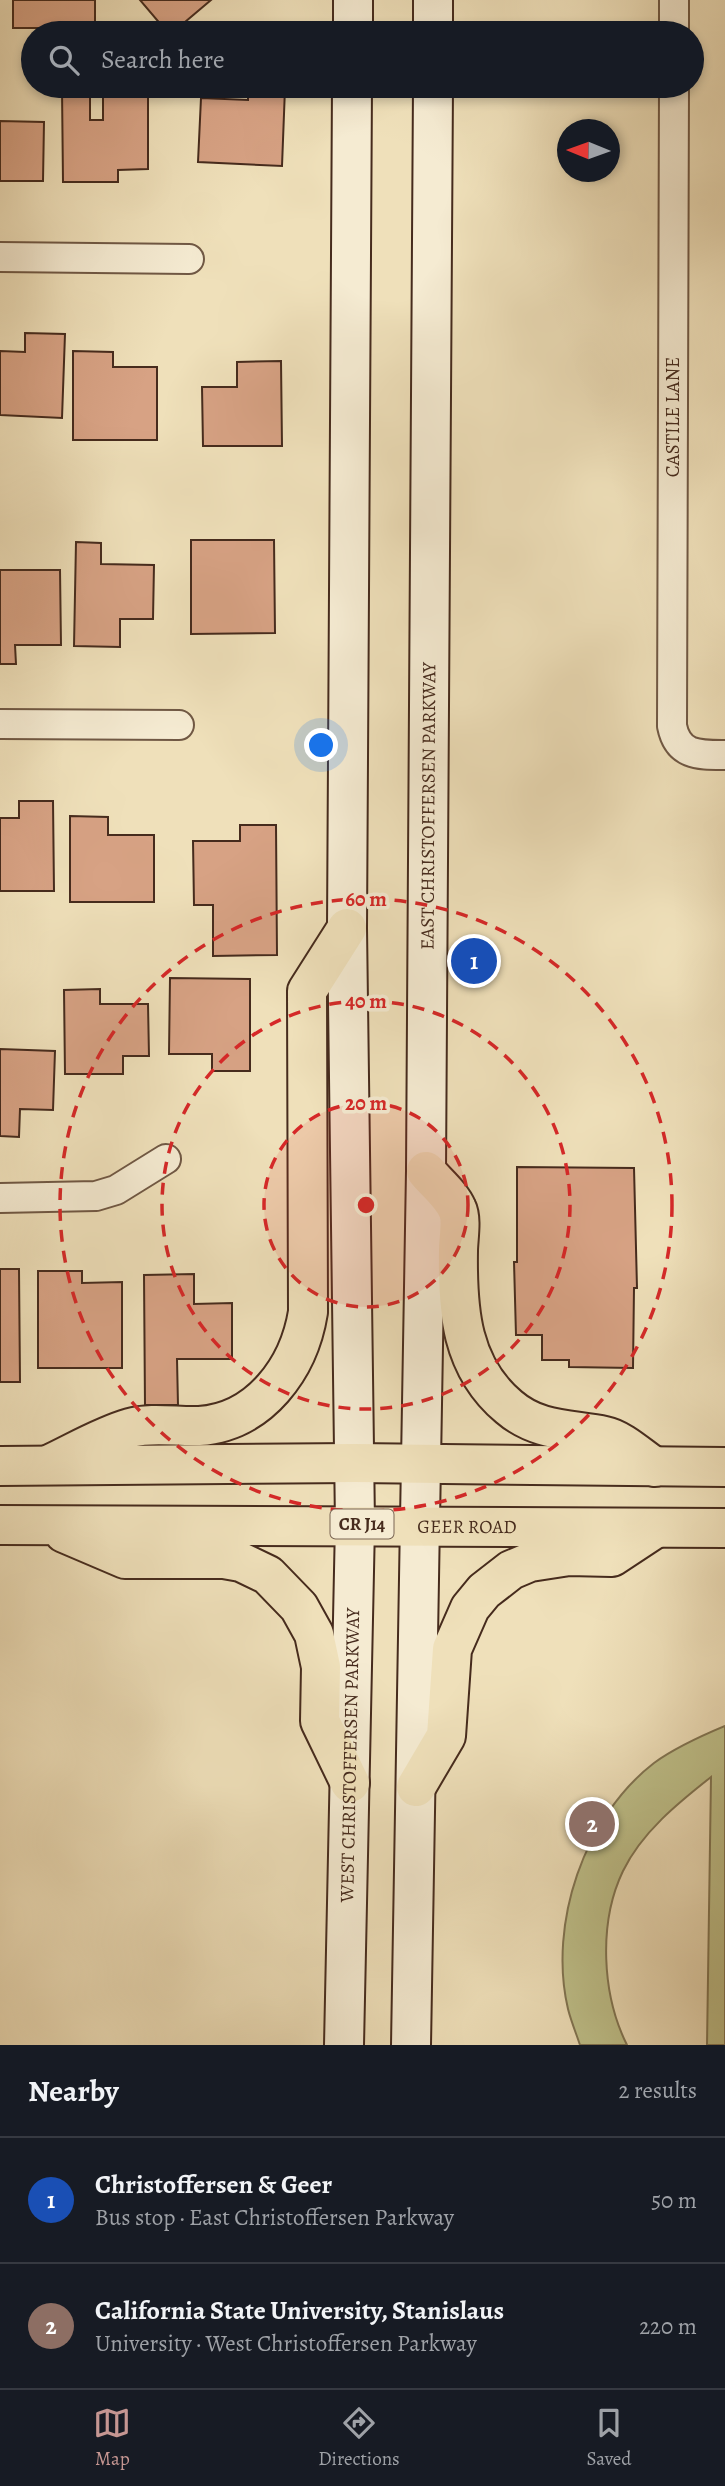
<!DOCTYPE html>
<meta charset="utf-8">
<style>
body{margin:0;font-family:Alegreya,serif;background:#20242c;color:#f1f3f6}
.compass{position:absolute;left:557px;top:119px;width:63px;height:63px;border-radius:50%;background:#171b24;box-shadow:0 4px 10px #0003;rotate:271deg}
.you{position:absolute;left:322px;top:746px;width:24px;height:24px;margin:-18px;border:5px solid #fff;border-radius:50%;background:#1a73e8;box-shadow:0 0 0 10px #1a73e833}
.badge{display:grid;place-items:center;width:46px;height:46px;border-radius:50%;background:#c59692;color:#fff;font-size:23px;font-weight:700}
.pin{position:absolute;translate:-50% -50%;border:4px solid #fff;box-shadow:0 2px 7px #0006}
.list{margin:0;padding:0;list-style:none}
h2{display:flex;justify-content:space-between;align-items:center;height:91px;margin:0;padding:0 28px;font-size:30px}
h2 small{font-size:23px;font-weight:400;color:#9ea1a6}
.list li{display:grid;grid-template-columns:46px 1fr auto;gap:21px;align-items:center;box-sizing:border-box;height:126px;padding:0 28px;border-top:2px solid #363941}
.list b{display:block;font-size:26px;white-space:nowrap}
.list p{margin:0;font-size:23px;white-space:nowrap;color:#9ea1a6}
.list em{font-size:23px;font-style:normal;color:#9ea1a6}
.icon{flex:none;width:38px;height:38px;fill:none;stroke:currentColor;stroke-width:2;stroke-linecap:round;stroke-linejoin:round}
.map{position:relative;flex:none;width:725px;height:2045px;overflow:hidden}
.search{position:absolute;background:#171b24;box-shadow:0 4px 10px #0003;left:21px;right:21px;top:21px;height:77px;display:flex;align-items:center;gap:18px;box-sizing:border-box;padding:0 24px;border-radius:38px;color:#9ea1a6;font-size:26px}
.sheet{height:343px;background:#171b24}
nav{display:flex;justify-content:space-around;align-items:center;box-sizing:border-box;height:98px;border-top:2px solid #363941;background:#171b24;font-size:19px;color:#9ea1a6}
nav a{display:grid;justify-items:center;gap:4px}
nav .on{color:#c59692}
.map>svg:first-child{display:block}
.green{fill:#bfc18b;stroke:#827654;stroke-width:2}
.building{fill:#d7a284;stroke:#462b1d;stroke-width:2}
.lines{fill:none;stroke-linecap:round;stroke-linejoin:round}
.street-casing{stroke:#705844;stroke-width:32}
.secondary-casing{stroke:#462b1d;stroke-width:42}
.primary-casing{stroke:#462b1d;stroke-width:42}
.street{stroke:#f5ebd2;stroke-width:28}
.secondary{stroke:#f5ebd2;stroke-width:38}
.primary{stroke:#efe0ba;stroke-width:38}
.ring{fill:none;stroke:#d62828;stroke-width:3.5;stroke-dasharray:12 9}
.labels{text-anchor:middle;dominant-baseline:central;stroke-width:7;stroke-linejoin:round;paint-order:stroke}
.shield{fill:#f5ebd2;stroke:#7a6553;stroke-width:2}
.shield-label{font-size:18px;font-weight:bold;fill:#462b1d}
.street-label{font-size:19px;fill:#462b1d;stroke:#f5ebd2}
.centre{fill:#d62828;stroke:#f5ebd2;stroke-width:3.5}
.ring-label{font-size:21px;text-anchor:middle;font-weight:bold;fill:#d62828;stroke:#f5ebd2;stroke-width:7;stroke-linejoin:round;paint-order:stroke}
</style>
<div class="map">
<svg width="725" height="2045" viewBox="0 0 725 2045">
<rect width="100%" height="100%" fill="#efe0ba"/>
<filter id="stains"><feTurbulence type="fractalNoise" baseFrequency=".00286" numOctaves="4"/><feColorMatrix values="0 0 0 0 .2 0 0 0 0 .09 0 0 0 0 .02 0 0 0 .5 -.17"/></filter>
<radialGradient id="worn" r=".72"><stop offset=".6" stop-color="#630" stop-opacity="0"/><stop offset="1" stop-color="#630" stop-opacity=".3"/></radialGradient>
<path class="green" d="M725 1726V2045H707L711 1777C678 1803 642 1832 623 1871 598 1923 602 1995 627 2045H580C576 2033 571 2021 568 2009 548 1924 584 1817 654 1763 676 1747 701 1736 725 1726Z"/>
<g class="building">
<rect x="13" y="0" width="82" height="28"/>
<path d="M140 0H211L172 33H168Z"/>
<path d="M248 87 285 88 282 166 198 162 201 98 248 100Z"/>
<path d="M62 89H90V120H103V89H148V169L118 170V182H63Z"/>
<path d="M0 121 44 122 43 181H0Z"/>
<path d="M25 333 65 334 62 418 0 415V351L25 352Z"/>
<path d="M73 351 113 352V367H157V440H73Z"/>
<path d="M281 361 282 446H203L202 387H237V362Z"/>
<path d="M191 540H274L275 633 191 634Z"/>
<path d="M76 542 101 543V564L154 565 153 619H120V647L74 646Z"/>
<path d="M0 570H60L61 645H15L16 664H0Z"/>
<path d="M19 801H53L54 891H0V818H19Z"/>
<path d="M70 816 108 817V835H154V902H70Z"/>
<path d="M240 825H276L277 955 213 956V905H194L193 841H240Z"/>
<path d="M170 978 250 979V1071H212V1054H169Z"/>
<path d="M100 989V1004H148L149 1056H123V1074H65L64 990Z"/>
<path d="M0 1049 55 1051 53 1110 20 1109 19 1137 0 1136Z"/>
<path d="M517 1167 634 1168 637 1288H634L633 1368 569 1367V1360H542V1335H516L514 1262H517Z"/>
<path d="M0 1269H19L20 1382H0Z"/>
<path d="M38 1271H82V1283L122 1282V1368H38Z"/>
<path d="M194 1274V1304L232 1303V1359H177L178 1405H145L144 1275Z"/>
</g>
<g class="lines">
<defs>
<g id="street">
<path d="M674 33V0"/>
<path d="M674 86 672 726C678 756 699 755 725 755"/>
<path d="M0 257 189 259"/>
<path d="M0 724 179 725"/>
<path d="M0 1198 96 1196 116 1190 166 1159"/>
</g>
<g id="secondary">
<path d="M353 33V0"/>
<path d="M433 33V0"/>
<path id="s1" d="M344 2045 355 1524 347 928 352 86"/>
<path id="s2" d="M411 2045 426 1171 433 86"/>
</g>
<g id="primary">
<path d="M426 1171C436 1183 451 1195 457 1209 462 1219 458 1240 458 1251 457 1310 461 1367 509 1407 538 1432 571 1429 605 1436 621 1439 641 1458 655 1467"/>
<path d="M48 1465C74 1453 102 1436 130 1428 151 1422 178 1427 199 1426 260 1422 299 1368 308 1312L307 991 347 928"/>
<path d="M0 1466 355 1463 725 1467"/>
<path id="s3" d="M0 1525 725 1528"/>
<path d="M64 1533 125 1559H224L241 1562 268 1575 299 1607 314 1634 321 1667 320 1721 350 1783"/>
<path d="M416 1787 446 1736 452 1649 470 1608 484 1591 511 1570 530 1562 569 1556 612 1557 656 1528"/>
</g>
</defs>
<use href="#street" class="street-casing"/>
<use href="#secondary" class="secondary-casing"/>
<use href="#primary" class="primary-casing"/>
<use href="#street" class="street"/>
<use href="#secondary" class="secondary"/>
<use href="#primary" class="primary"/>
</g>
<circle cx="366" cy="1205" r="102" fill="#d62828" fill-opacity=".12"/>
<g class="ring">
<circle cx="366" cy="1205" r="102"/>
<circle cx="366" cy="1205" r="204"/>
<circle cx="366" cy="1205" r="306"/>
</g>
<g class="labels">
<rect class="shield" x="330.5" y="1509.5" width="63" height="29" rx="5"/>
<g class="shield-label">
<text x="362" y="1524">CR J14</text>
</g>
<g class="street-label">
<text transform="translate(673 417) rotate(-90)">CASTILE LANE</text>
<text stroke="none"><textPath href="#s2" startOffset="1239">EAST CHRISTOFFERSEN PARKWAY</textPath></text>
<text stroke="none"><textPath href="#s3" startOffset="467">GEER ROAD</textPath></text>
<text stroke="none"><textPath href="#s1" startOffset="290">WEST CHRISTOFFERSEN PARKWAY</textPath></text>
</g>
</g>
<circle cx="366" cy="1205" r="10" class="centre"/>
<g class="ring-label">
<text x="366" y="906">60 m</text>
<text x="366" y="1008">40 m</text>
<text x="366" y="1110">20 m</text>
</g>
<rect width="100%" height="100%" filter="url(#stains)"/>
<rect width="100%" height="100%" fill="url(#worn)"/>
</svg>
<svg class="compass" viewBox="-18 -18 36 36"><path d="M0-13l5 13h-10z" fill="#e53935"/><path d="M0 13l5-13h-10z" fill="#9ea1a6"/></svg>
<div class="you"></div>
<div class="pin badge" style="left:474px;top:961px;background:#1a4fb4">1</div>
<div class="pin badge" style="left:592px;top:1824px;background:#8d6e63">2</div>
<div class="search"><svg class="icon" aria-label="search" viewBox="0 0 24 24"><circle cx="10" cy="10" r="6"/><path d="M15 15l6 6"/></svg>Search here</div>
</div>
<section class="sheet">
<h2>Nearby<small>2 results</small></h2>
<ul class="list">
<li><span class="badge" style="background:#1a4fb4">1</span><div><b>Christoffersen &amp; Geer</b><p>Bus stop · East Christoffersen Parkway</p></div><em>50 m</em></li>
<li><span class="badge" style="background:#8d6e63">2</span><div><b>California State University, Stanislaus</b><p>University · West Christoffersen Parkway</p></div><em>220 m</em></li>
</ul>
</section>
<nav>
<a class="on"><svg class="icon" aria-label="map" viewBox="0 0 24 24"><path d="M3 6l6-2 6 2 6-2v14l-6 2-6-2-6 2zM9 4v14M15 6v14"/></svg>Map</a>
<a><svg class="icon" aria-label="directions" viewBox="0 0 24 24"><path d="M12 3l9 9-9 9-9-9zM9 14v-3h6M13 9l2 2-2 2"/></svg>Directions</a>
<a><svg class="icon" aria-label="saved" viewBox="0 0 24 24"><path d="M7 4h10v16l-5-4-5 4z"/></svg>Saved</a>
</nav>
